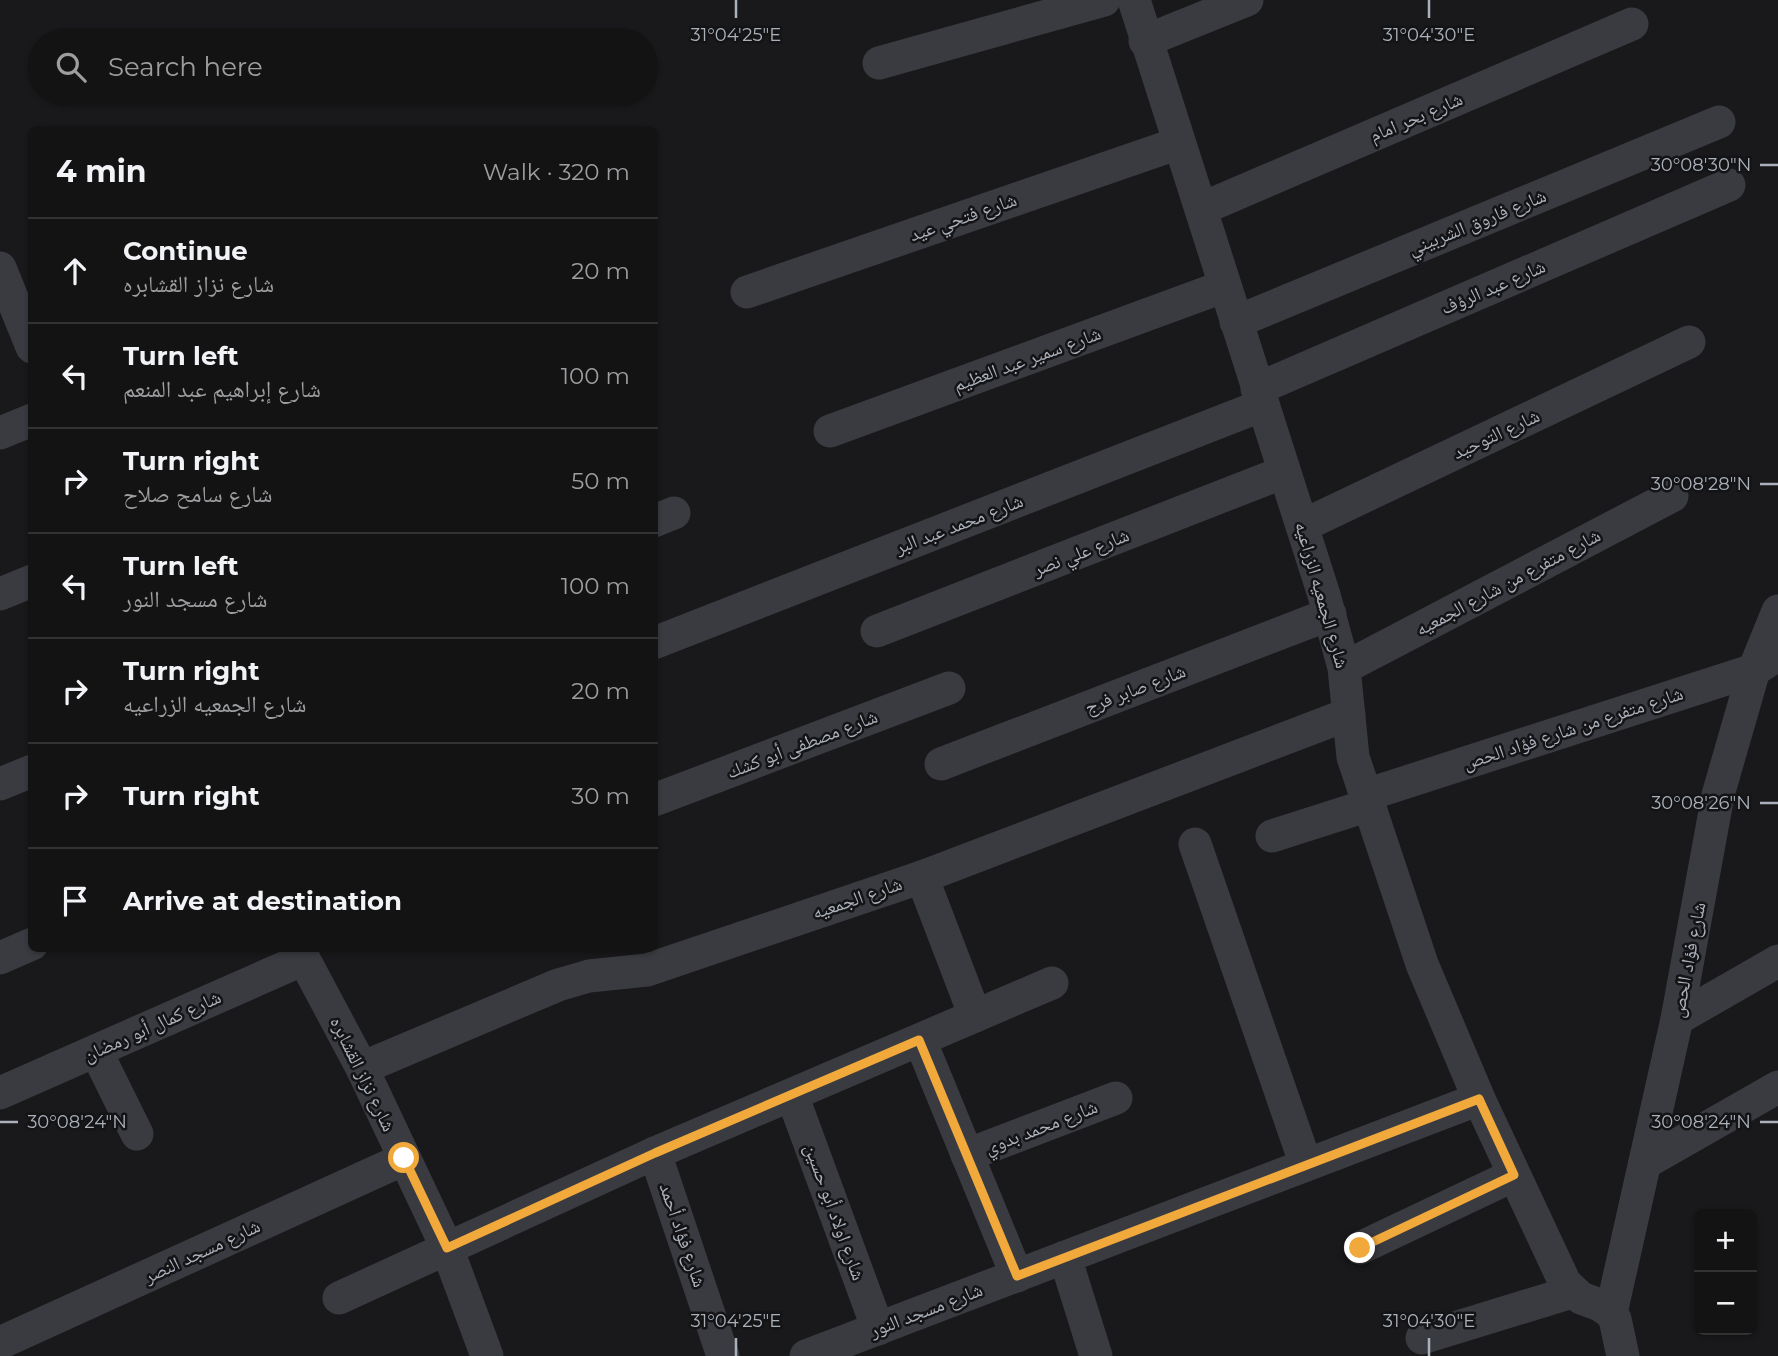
<!DOCTYPE html>
<meta charset="utf-8">
<style>
body{margin:0;font-family:Montserrat,"Noto Naskh Arabic",sans-serif;background:#202022;color:#f1f3f6}
.controls{position:absolute;right:21px;bottom:21px;display:grid;overflow:hidden;border-radius:10px;box-shadow:0 2px 5px #0004}
.controls button{width:63px;height:63px;display:grid;place-items:center;padding:0;border:0;border-bottom:2px solid #323234;background:#131314;color:#f1f3f6;font:35px sans-serif}
.stop{position:absolute;width:21px;height:21px;margin:-16px;border:5px solid #f1a93b;border-radius:50%;background:#fff}
.stop.end{background:#f1a93b;border-color:#fff;box-shadow:0 2px 7px #0008}
.list{margin:0;padding:0;list-style:none}
h2{display:flex;justify-content:space-between;align-items:center;height:91px;margin:0;padding:0 28px;font-size:30px}
h2 small{font-size:23px;font-weight:400;color:#9d9ea0}
.list li{display:grid;grid-template-columns:46px 1fr auto;gap:21px;align-items:center;box-sizing:border-box;height:105px;padding:0 28px;border-top:2px solid #323234}
.list b{display:block;font-size:26px;white-space:nowrap}
.list p{margin:0;font-size:23px;white-space:nowrap;color:#9d9ea0}
.list em{font-size:23px;font-style:normal;color:#9d9ea0}
.icon{flex:none;width:38px;height:38px;fill:none;stroke:currentColor;stroke-width:2;stroke-linecap:round;stroke-linejoin:round}
.map{position:relative;flex:none;width:1778px;height:1356px;overflow:hidden}
.search{position:absolute;background:#131314;box-shadow:0 2px 5px #0004;left:28px;top:28px;width:630px;height:77px;display:flex;align-items:center;gap:18px;box-sizing:border-box;padding:0 24px;border-radius:38px;color:#9d9ea0;font-size:26px}
.panel{position:absolute;background:#131314;box-shadow:0 2px 5px #0004;left:28px;top:126px;width:630px;height:826px;border-radius:10px}
.map>svg:first-child{display:block}
.lines{fill:none;stroke-linecap:round;stroke-linejoin:round}
.minor{stroke:#3a3b40;stroke-width:33}
.route{stroke:#f1a93b;stroke-width:9}
.ticks{fill:none;stroke:#abb1bb;stroke-width:2.5}
.labels{text-anchor:middle;dominant-baseline:central;stroke-width:5;stroke-linejoin:round;paint-order:stroke}
.street-label{font-size:19px;fill:#abb1bb;stroke:#141416}
.ticks-label{font-size:18px;text-anchor:middle;fill:#abb1bb;stroke:#141416;stroke-width:5;stroke-linejoin:round;paint-order:stroke}
</style>
<div class="map">
<svg width="1778" height="1356" viewBox="0 0 1778 1356">
<rect width="100%" height="100%" fill="#19191b"/>
<g class="lines">
<g class="minor">
<path d="M1134 0 1324 595 1344 668 1353 757 1422 964 1479 1099 1565 1283 1581 1298 1600 1305 1611 1313 1615 1319 1623 1356"/>
<path d="M1145 41 1247 0"/>
<path d="M879 63 1104 0"/>
<path d="M1201 209 1632 24"/>
<path d="M0 268 32 347"/>
<path d="M747 292 1179 143"/>
<path d="M1236 322 1719 122"/>
<path d="M1257 389 1729 185"/>
<path d="M830 431 1225 286"/>
<path d="M0 433 32 420"/>
<path d="M654 521 674 513"/>
<path d="M1302 526 1689 342"/>
<path d="M0 594 32 581"/>
<path d="M877 631 1284 472"/>
<path d="M654 643 1263 405"/>
<path d="M1344 668 1672 496"/>
<path d="M941 764 1330 614"/>
<path d="M0 784 32 771"/>
<path d="M1366 795 1754 670 1768 661"/>
<path d="M654 800 949 688"/>
<path d="M1272 836 1369 805"/>
<path d="M1195 844 1306 1165"/>
<path d="M922 877 975 1016"/>
<path d="M298 948 362 1068 447 1248 487 1356"/>
<path d="M0 958 32 944"/>
<path d="M1677 1019 1778 961"/>
<path d="M920 1040 1017 1276"/>
<path d="M96 1051 137 1134"/>
<path d="M362 1068 558 985 589 976 647 970 922 877 1349 714"/>
<path d="M0 1093 304 959"/>
<path d="M792 1095 878 1329"/>
<path d="M655 1153 723 1356"/>
<path d="M967 1155 1116 1098"/>
<path d="M1645 1163 1778 1087"/>
<path d="M1360 1248 1514 1175"/>
<path d="M1065 1257 1096 1356"/>
<path d="M339 1298 655 1153 1052 983"/>
<path d="M1611 1313 1677 1019 1718 795 1754 670 1778 611"/>
<path d="M1422 1338 1572 1292"/>
<path d="M0 1343 404 1159"/>
<path d="M806 1356 1479 1099"/>
</g>
</g>
<g class="lines">
<path class="route" d="M404 1158 447 1248 655 1153 919 1040 1017 1276 1479 1099 1514 1175 1360 1248"/>
</g>
<path class="ticks" d="M736 0V18M1429 0V18M1760 165H1778M1760 484H1778M1760 803H1778M0 1122H18M1760 1122H1778M736 1338V1356M1429 1338V1356"/>
<g class="labels">
<g class="street-label">
<text transform="translate(1416 117) rotate(-23)">شارع بحر امام</text>
<text transform="translate(963 217) rotate(-19)">شارع فتحي عيد</text>
<text transform="translate(1477 222) rotate(-22)">شارع فاروق الشربيني</text>
<text transform="translate(1493 287) rotate(-23)">شارع عبد الرؤف</text>
<text transform="translate(1027 359) rotate(-20)">شارع سمير عبد العظيم</text>
<text transform="translate(1496 434) rotate(-25)">شارع التوحيد</text>
<text transform="translate(959 524) rotate(-21)">شارع محمد عبد البر</text>
<text transform="translate(1081 552) rotate(-21)">شارع علي نصر</text>
<text transform="translate(1508 582) rotate(-28)">شارع متفرع من شارع الجمعيه</text>
<text transform="translate(1322 595) rotate(74)">شارع الجمعيه الزراعيه</text>
<text transform="translate(1135 689) rotate(-21)">شارع صابر فرج</text>
<text transform="translate(1573 728) rotate(-18)">شارع متفرع من شارع فؤاد الحص</text>
<text transform="translate(802 744) rotate(-21)">شارع مصطفى أبو كشك</text>
<text transform="translate(857 898) rotate(-19)">شارع الجمعيه</text>
<text transform="translate(1688 960) rotate(-79)">شارع فؤاد الحص</text>
<text transform="translate(152 1026) rotate(-24)">شارع كمال أبو رمضان</text>
<text transform="translate(363 1074) rotate(64)">شارع نزاز القشابره</text>
<text transform="translate(1041 1127) rotate(-21)">شارع محمد بدوي</text>
<text transform="translate(835 1212) rotate(70)">شارع اولاد أبو حسين</text>
<text transform="translate(683 1235) rotate(71)">شارع فؤاد أحمد</text>
<text transform="translate(202 1251) rotate(-25)">شارع مسجد النصر</text>
<text transform="translate(926 1310) rotate(-21)">شارع مسجد النور</text>
</g>
</g>
<g class="ticks-label">
<text x="736" y="41">31°04'25"E</text>
<text x="1429" y="41">31°04'30"E</text>
<text x="1701" y="171">30°08'30"N</text>
<text x="1701" y="490">30°08'28"N</text>
<text x="1701" y="809">30°08'26"N</text>
<text x="77" y="1128">30°08'24"N</text>
<text x="1701" y="1128">30°08'24"N</text>
<text x="736" y="1327">31°04'25"E</text>
<text x="1429" y="1327">31°04'30"E</text>
</g>
</svg>
<div class="controls">
<button>+</button>
<button>−</button>
</div>
<div class="stop" style="left:404px;top:1158px"></div>
<div class="stop end" style="left:1360px;top:1248px"></div>
<div class="search"><svg class="icon" aria-label="search" viewBox="0 0 24 24"><circle cx="10" cy="10" r="6"/><path d="M15 15l6 6"/></svg>Search here</div>
<section class="panel">
<h2>4 min<small>Walk · 320 m</small></h2>
<ul class="list">
<li><svg class="icon" aria-label="ahead" viewBox="0 0 24 24"><path d="M12 20V5M6 11l6-6 6 6"/></svg><div><b>Continue</b><p>شارع نزاز القشابره</p></div><em>20 m</em></li>
<li><svg class="icon" aria-label="left" viewBox="0 0 24 24"><path d="M17 20v-9H6M10 6l-5 5 5 5"/></svg><div><b>Turn left</b><p>شارع إبراهيم عبد المنعم</p></div><em>100 m</em></li>
<li><svg class="icon" aria-label="right" viewBox="0 0 24 24"><path d="M7 20v-9h11M14 6l5 5-5 5"/></svg><div><b>Turn right</b><p>شارع سامح صلاح</p></div><em>50 m</em></li>
<li><svg class="icon" aria-label="left" viewBox="0 0 24 24"><path d="M17 20v-9H6M10 6l-5 5 5 5"/></svg><div><b>Turn left</b><p>شارع مسجد النور</p></div><em>100 m</em></li>
<li><svg class="icon" aria-label="right" viewBox="0 0 24 24"><path d="M7 20v-9h11M14 6l5 5-5 5"/></svg><div><b>Turn right</b><p>شارع الجمعيه الزراعيه</p></div><em>20 m</em></li>
<li><svg class="icon" aria-label="right" viewBox="0 0 24 24"><path d="M7 20v-9h11M14 6l5 5-5 5"/></svg><div><b>Turn right</b></div><em>30 m</em></li>
<li><svg class="icon" aria-label="arrive" viewBox="0 0 24 24"><path d="M6 21V4h12l-3 4 3 4H6"/></svg><div><b>Arrive at destination</b></div></li>
</ul>
</section>
</div>
